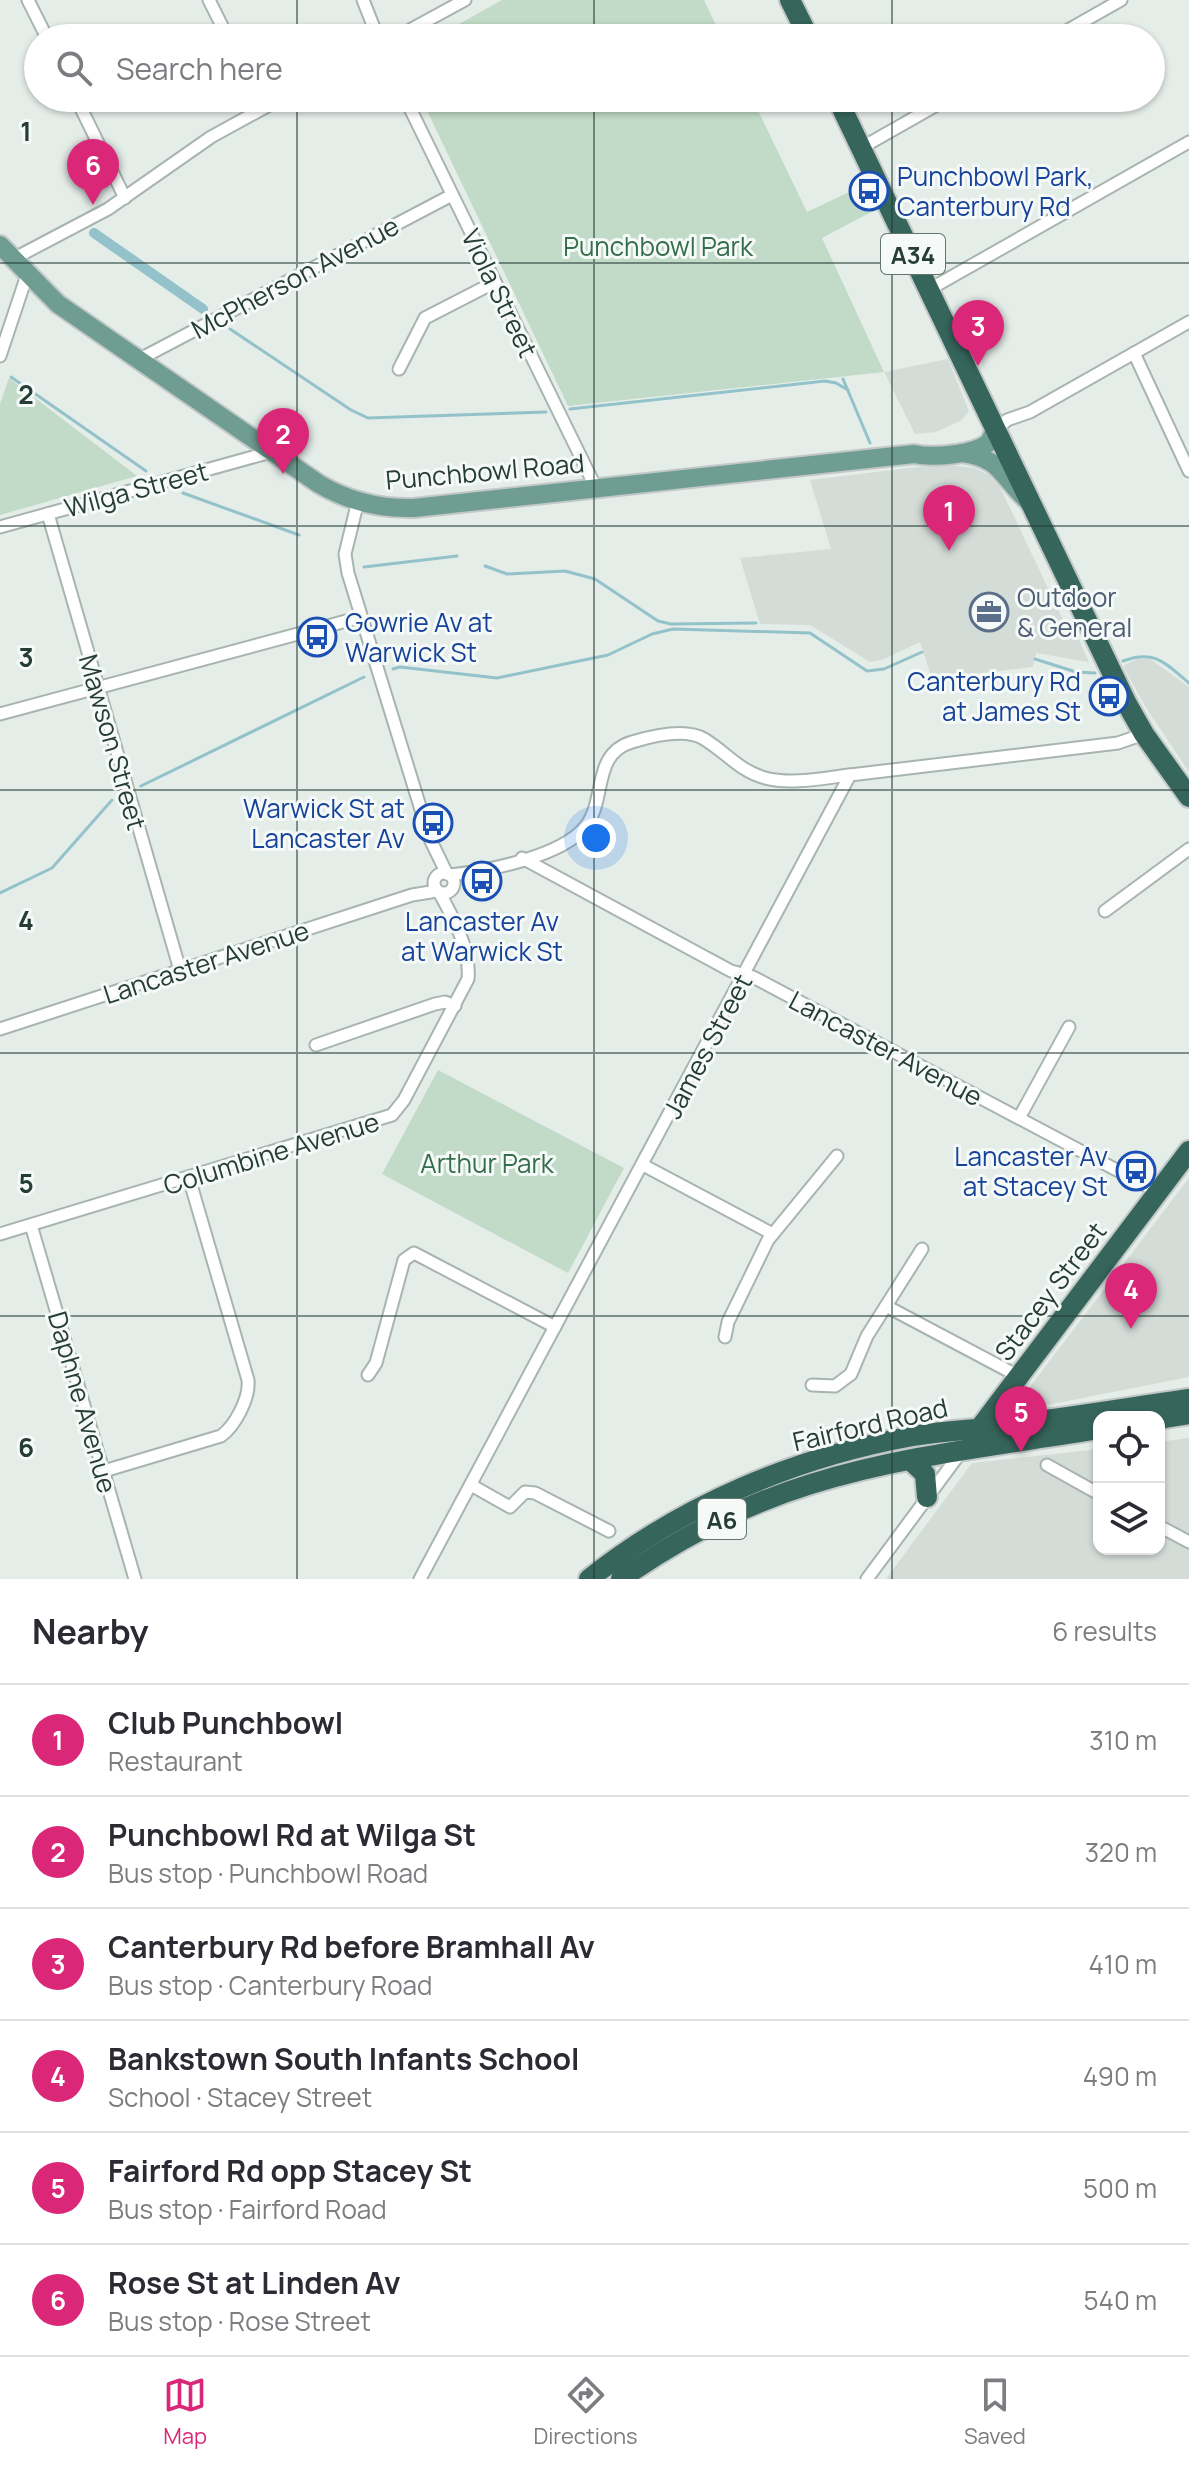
<!DOCTYPE html>
<meta charset="utf-8">
<style>
body{margin:0;font-family:Manrope,sans-serif;background:#f2f2f3;color:#2b2b33}
.controls{position:absolute;right:24px;bottom:24px;display:grid;overflow:hidden;border-radius:16px;box-shadow:0 2px 6px #0004}
.controls button{width:72px;height:72px;display:grid;place-items:center;padding:0;border:0;border-bottom:2px solid #e1e1e2;background:#fff;color:#2b2b33;font:40px sans-serif}
.you{position:absolute;left:596px;top:838px;width:28px;height:28px;margin:-20px;border:6px solid #fff;border-radius:50%;background:#1a73e8;box-shadow:0 0 0 12px #1a73e833}
.badge{display:grid;place-items:center;width:52px;height:52px;border-radius:50%;background:#db2777;color:#fff;font-size:26px;font-weight:700}
.pin{position:absolute;translate:-50% -66px;filter:drop-shadow(0 2px 4px #0008)}
.pin::after{content:'';position:absolute;top:42px;width:28px;height:24px;background:inherit;clip-path:polygon(0 0,100% 0,50% 100%)}
.list{margin:0;padding:0;list-style:none}
h2{display:flex;justify-content:space-between;align-items:center;height:104px;margin:0;padding:0 32px;font-size:34px}
h2 small{font-size:26px;font-weight:400;color:#7c7c81}
.list li{display:grid;grid-template-columns:52px 1fr auto;gap:24px;align-items:center;box-sizing:border-box;height:112px;padding:0 32px;border-top:2px solid #e1e1e2}
.list b{display:block;font-size:30px;white-space:nowrap}
.list p{margin:0;font-size:26px;white-space:nowrap;color:#7c7c81}
.list em{font-size:26px;font-style:normal;color:#7c7c81}
.icon{flex:none;width:44px;height:44px;fill:none;stroke:currentColor;stroke-width:2;stroke-linecap:round;stroke-linejoin:round}
.map{position:relative;flex:none;width:1189px;height:1579px;overflow:hidden}
.search{position:absolute;background:#fff;box-shadow:0 2px 6px #0004;left:24px;right:24px;top:24px;height:88px;display:flex;align-items:center;gap:20px;box-sizing:border-box;padding:0 28px;border-radius:44px;color:#7c7c81;font-size:30px}
.sheet{height:776px;background:#fff}
nav{display:flex;justify-content:space-around;align-items:center;box-sizing:border-box;height:112px;border-top:2px solid #e1e1e2;background:#fff;font-size:22px;color:#7c7c81}
nav a{display:grid;justify-items:center;gap:4px}
nav .on{color:#db2777}
.map>svg:first-child{display:block}
.built{fill:#d4dcd8}
.green{fill:#c1dbc8}
.lines{fill:none;stroke-linecap:round;stroke-linejoin:round}
.stream{stroke:#94c2ca;stroke-width:3}
.canal{stroke:#94c2ca;stroke-width:10}
.street-casing{stroke:#a8b4b0;stroke-width:15}
.primary-casing{stroke:#c2c8c7;stroke-width:22}
.highway-casing{stroke:#c2c8c7;stroke-width:24}
.street{stroke:#fff;stroke-width:11}
.primary{stroke:#6f9d91;stroke-width:18}
.highway{stroke:#36655b;stroke-width:20}
.grid{fill:none;stroke:#263c36;stroke-width:2;stroke-opacity:0.55}
.labels{text-anchor:middle;dominant-baseline:central;stroke-width:6;stroke-linejoin:round;paint-order:stroke}
.shield{fill:#f5f9f7;stroke:#647570;stroke-width:2}
.shield-label{font-size:24px;font-weight:bold;fill:#263c36}
.transit-label{font-size:26px;fill:#164399;stroke:#f5f9f7;text-anchor:end}
.park-label{font-size:26px;fill:#356e4b;stroke:#f5f9f7}
.street-label{font-size:26px;fill:#263c36;stroke:#f5f9f7}
.service-label{font-size:26px;fill:#4e5e75;stroke:#f5f9f7;text-anchor:start}
.grid-label{font-size:26px;text-anchor:middle;font-weight:bold;fill:#263c36;stroke:#f5f9f7;stroke-width:6;stroke-linejoin:round;paint-order:stroke}
</style>
<div class="map">
<svg width="1189" height="1579" viewBox="0 0 1189 1579">
<rect width="100%" height="100%" fill="#e5ede9"/>
<g class="built">
<path d="M948 359 969 411 962 420 936 432 915 434 884 372Z"/>
<path d="M958 466 975 468 989 475 1000 487 1065 624H1072L1089 662 1036 653 1033 667 932 679 920 642 882 660 870 662 810 625 760 624 740 558 831 549 810 480 917 467Z"/>
<path d="M1137 659H1150L1189 687V772L1145 706 1123 666Z"/>
<path d="M1189 1178V1377L1032 1408 1023 1396Z"/>
<path d="M1189 1438V1579H886L972 1463 1099 1449V1549H1159V1442Z"/>
</g>
<g class="green">
<path d="M502 0H704L722 38H434Z"/>
<path d="M421 98H752L807 212 864 185 875 210 822 238 884 372 568 406Z"/>
<path d="M9 378 137 476 0 515V404Z"/>
<path d="M438 1070 624 1168 568 1273 382 1174Z"/>
</g>
<g class="lines">
<g class="stream">
<path d="M230 329 351 410 368 418 546 412"/>
<path d="M11 377 146 471"/>
<path d="M843 379 870 443"/>
<path d="M570 409 825 381 836 383 848 390"/>
<path d="M183 493 299 535"/>
<path d="M485 566 507 574 565 571 595 579 658 621 671 624 756 623"/>
<path d="M364 567 457 556"/>
<path d="M1035 659 1076 672 1095 673"/>
<path d="M1123 661C1155 649 1165 663 1189 683"/>
<path d="M393 669 400 667 497 678 608 655 652 634 673 629 810 633 867 671 884 669 922 652"/>
<path d="M141 786 364 677"/>
<path d="M0 893 52 868 112 800"/>
</g>
<path class="canal" d="M94 233 203 309"/>
<defs>
<g id="street">
<path d="M28 0 47 38"/>
<path d="M209 0 228 38"/>
<path d="M363 0 378 38"/>
<path d="M395 38 465 0"/>
<path d="M1054 38 1121 0"/>
<path d="M76 98 125 198"/>
<path d="M405 98 596 488"/>
<path d="M861 148 949 98"/>
<path d="M13 259 108 209 211 137 282 98"/>
<path d="M930 289 1189 142"/>
<path d="M1134 353 1189 471"/>
<path d="M0 356 27 275"/>
<path d="M138 360 452 195"/>
<path d="M399 369 425 318 495 282"/>
<path d="M995 431 1007 420 1030 412 1189 322"/>
<path d="M358 501 345 554 348 573 430 839 447 874"/>
<path d="M48 514 180 970"/>
<path d="M0 527 271 452"/>
<path d="M0 714 361 617"/>
<path d="M522 858 731 971 753 977 1158 1192"/>
<circle cx="444" cy="883" r="10"/>
<path d="M450 875C486 871 561 857 585 827 607 801 591 754 632 742 652 736 686 728 704 739 727 753 738 770 765 778 792 785 823 778 850 775"/>
<path d="M1105 911 1189 849"/>
<path d="M0 1029 412 895 437 891"/>
<path d="M316 1045 435 1004 445 1002 455 1006"/>
<path d="M1019 1118 1069 1027"/>
<path d="M643 1165 773 1234"/>
<path d="M31 1225 135 1579"/>
<path d="M0 1234 392 1115 404 1100 468 979C471 950 453 917 439 892"/>
<path d="M886 1306 1018 1376"/>
<path d="M725 1337 728 1322 768 1240 837 1156"/>
<path d="M368 1375 376 1363 404 1260 414 1253 555 1327"/>
<path d="M812 1385 835 1386 851 1374 867 1336 922 1249"/>
<path d="M1047 1465 1099 1494"/>
<path d="M104 1471 221 1436C235 1426 250 1398 248 1380L189 1178"/>
<path d="M471 1485 510 1507 525 1492 535 1493 609 1531"/>
<path d="M1159 1526 1189 1542"/>
<path d="M420 1579 850 775 1118 743 1144 734"/>
<path d="M867 1579 961 1452"/>
</g>
<g id="primary">
<path d="M0 245 58 304 319 484C348 501 380 509 414 508L914 454C932 458 973 455 988 443 991 440 992 435 995 431"/>
<path d="M962 453C1002 458 1001 477 1028 501"/>
</g>
<g id="highway">
<path d="M790 0 809 38"/>
<path d="M837 98 1127 704 1144 734 1189 797"/>
<path d="M1159 1419 1189 1414"/>
<path d="M976 1433 1189 1151"/>
<path d="M911 1461 925 1474 927 1497"/>
<path d="M589 1579C682 1505 796 1457 913 1436 943 1431 973 1430 1003 1426 1065 1418 1127 1408 1189 1399"/>
<path d="M621 1579C679 1538 743 1505 811 1484 904 1455 1003 1445 1099 1429"/>
</g>
</defs>
<use href="#street" class="street-casing"/>
<use href="#primary" class="primary-casing"/>
<use href="#highway" class="highway-casing"/>
<use href="#street" class="street"/>
<use href="#primary" class="primary"/>
<use href="#highway" class="highway"/>
</g>
<path class="grid" d="M297 0V38M594 0V38M892 0V38M297 98V1579M594 98V1579M892 98V1579M0 263H1189M0 526H1189M0 790H1189M0 1053H1189M0 1316H1189"/>
<defs>
<symbol id="bus-ring" viewBox="-11 -11 22 22"><circle r="9.5" fill="#f5f9f7" stroke="#1a4fb4" stroke-width="1.5"/><path d="M-5-6H5V4H4V6H2V4H-2V6H-4V4H-5ZM-3.5-4V0h7V-4ZM-3.5 1.2v1.5H-2V1.2ZM2 1.2v1.5H3.5V1.2Z" fill="#1a4fb4"/></symbol>
<symbol id="office-ring" viewBox="-11 -11 22 22"><circle r="9.5" fill="#f5f9f7" stroke="#5c6f8a" stroke-width="1.5"/><path d="M-6-3h4V-5.5h4V-3h4V5H-6ZM-1-4.5V-3h2v-1.5ZM-6 0V1H6V0Z" fill="#5c6f8a"/></symbol>
</defs>
<g fill-rule="evenodd">
<use href="#bus-ring" x="847" y="169" width="44" height="44"/>
<use href="#office-ring" x="967" y="590" width="44" height="44"/>
<use href="#bus-ring" x="295" y="615" width="44" height="44"/>
<use href="#bus-ring" x="1087" y="674" width="44" height="44"/>
<use href="#bus-ring" x="411" y="801" width="44" height="44"/>
<use href="#bus-ring" x="460" y="859" width="44" height="44"/>
<use href="#bus-ring" x="1114" y="1149" width="44" height="44"/>
</g>
<g class="labels">
<g class="shield">
<rect x="881" y="234" width="64" height="40" rx="6"/>
<rect x="698" y="1499" width="48" height="40" rx="6"/>
</g>
<g class="shield-label">
<text x="913" y="254">A34</text>
<text x="722" y="1519">A6</text>
</g>
<g class="transit-label">
<text x="897" y="176" text-anchor="start">Punchbowl Park,<tspan x="897" dy="30">Canterbury Rd</tspan></text>
<text x="345" y="622" text-anchor="start">Gowrie Av at<tspan x="345" dy="30">Warwick St</tspan></text>
<text x="1081" y="681">Canterbury Rd<tspan x="1081" dy="30">at James St</tspan></text>
<text x="405" y="808">Warwick St at<tspan x="405" dy="30">Lancaster Av</tspan></text>
<text x="482" y="921" text-anchor="middle">Lancaster Av<tspan x="482" dy="30">at Warwick St</tspan></text>
<text x="1108" y="1156">Lancaster Av<tspan x="1108" dy="30">at Stacey St</tspan></text>
</g>
<g class="park-label">
<text x="658" y="246">Punchbowl Park</text>
<text x="487" y="1163">Arthur Park</text>
</g>
<g class="street-label">
<text transform="translate(295 277) rotate(-28)">McPherson Avenue</text>
<text transform="translate(500 293) rotate(64)">Viola Street</text>
<text transform="translate(485 471) rotate(-5)">Punchbowl Road</text>
<text transform="translate(136 489) rotate(-15)">Wilga Street</text>
<text transform="translate(113 742) rotate(74)">Mawson Street</text>
<text transform="translate(206 962) rotate(-18)">Lancaster Avenue</text>
<text transform="translate(707 1046) rotate(-62)">James Street</text>
<text transform="translate(886 1048) rotate(28)">Lancaster Avenue</text>
<text transform="translate(271 1153) rotate(-17)">Columbine Avenue</text>
<text transform="translate(1050 1291) rotate(-53)">Stacey Street</text>
<text transform="translate(83 1402) rotate(74)">Daphne Avenue</text>
<text transform="translate(870 1424) rotate(-13)">Fairford Road</text>
</g>
<g class="service-label">
<text x="1017" y="597">Outdoor<tspan x="1017" dy="30">&amp; General</tspan></text>
</g>
</g>
<g class="grid-label">
<text x="26" y="141">1</text>
<text x="26" y="404">2</text>
<text x="26" y="667">3</text>
<text x="26" y="930">4</text>
<text x="26" y="1193">5</text>
<text x="26" y="1457">6</text>
</g>
</svg>
<div class="controls">
<button><svg class="icon" aria-label="locate" viewBox="0 0 24 24"><circle cx="12" cy="12" r="6"/><path d="M12 2v4M12 18v4M2 12h4M18 12h4"/></svg></button>
<button><svg class="icon" aria-label="layers" viewBox="0 0 24 24"><path d="M12 4l9 5-9 5-9-5zM3 14l9 5 9-5"/></svg></button>
</div>
<div class="you"></div>
<div class="pin badge" style="left:949px;top:551px">1</div>
<div class="pin badge" style="left:283px;top:474px">2</div>
<div class="pin badge" style="left:978px;top:366px">3</div>
<div class="pin badge" style="left:1131px;top:1329px">4</div>
<div class="pin badge" style="left:1021px;top:1452px">5</div>
<div class="pin badge" style="left:93px;top:205px">6</div>
<div class="search"><svg class="icon" aria-label="search" viewBox="0 0 24 24"><circle cx="10" cy="10" r="6"/><path d="M15 15l6 6"/></svg>Search here</div>
</div>
<section class="sheet">
<h2>Nearby<small>6 results</small></h2>
<ul class="list">
<li><span class="badge">1</span><div><b>Club Punchbowl</b><p>Restaurant</p></div><em>310 m</em></li>
<li><span class="badge">2</span><div><b>Punchbowl Rd at Wilga St</b><p>Bus stop · Punchbowl Road</p></div><em>320 m</em></li>
<li><span class="badge">3</span><div><b>Canterbury Rd before Bramhall Av</b><p>Bus stop · Canterbury Road</p></div><em>410 m</em></li>
<li><span class="badge">4</span><div><b>Bankstown South Infants School</b><p>School · Stacey Street</p></div><em>490 m</em></li>
<li><span class="badge">5</span><div><b>Fairford Rd opp Stacey St</b><p>Bus stop · Fairford Road</p></div><em>500 m</em></li>
<li><span class="badge">6</span><div><b>Rose St at Linden Av</b><p>Bus stop · Rose Street</p></div><em>540 m</em></li>
</ul>
</section>
<nav>
<a class="on"><svg class="icon" aria-label="map" viewBox="0 0 24 24"><path d="M3 6l6-2 6 2 6-2v14l-6 2-6-2-6 2zM9 4v14M15 6v14"/></svg>Map</a>
<a><svg class="icon" aria-label="directions" viewBox="0 0 24 24"><path d="M12 3l9 9-9 9-9-9zM9 14v-3h6M13 9l2 2-2 2"/></svg>Directions</a>
<a><svg class="icon" aria-label="saved" viewBox="0 0 24 24"><path d="M7 4h10v16l-5-4-5 4z"/></svg>Saved</a>
</nav>
